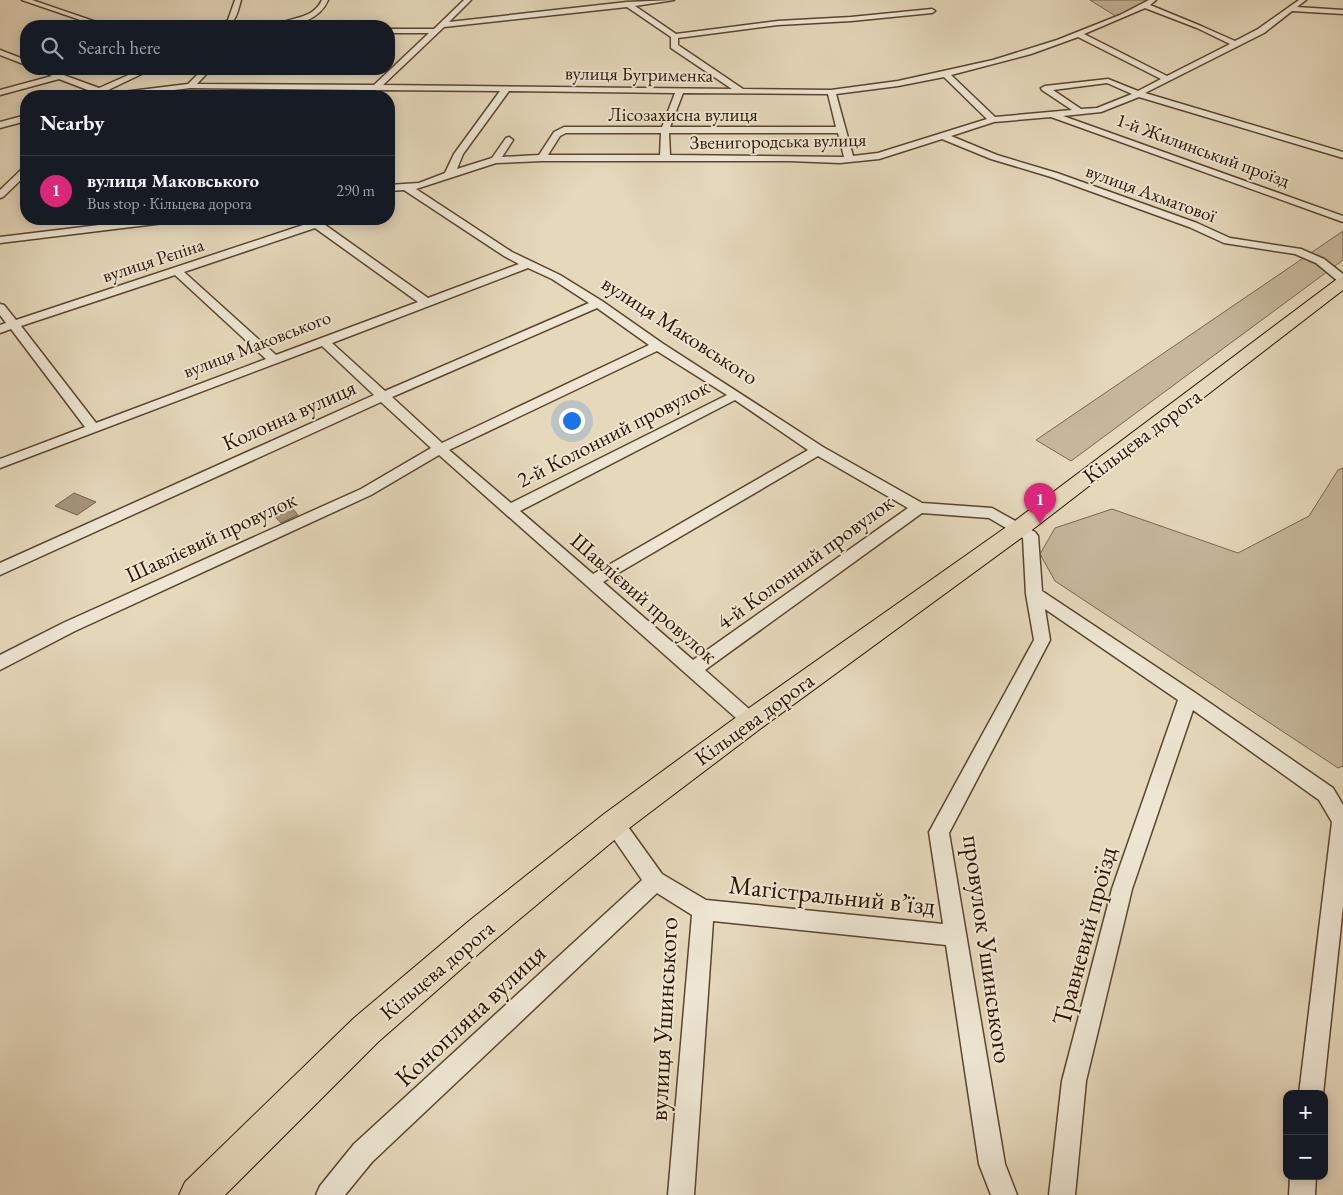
<!DOCTYPE html>
<meta charset="utf-8">
<style>
body{margin:0;font-family:"EB Garamond",serif;background:#20242c;color:#f1f3f6}
.controls{position:absolute;right:15px;bottom:15px;display:grid;overflow:hidden;border-radius:10px;box-shadow:0 2px 12px #0003}
.controls button{width:45px;height:45px;display:grid;place-items:center;padding:0;border:0;border-bottom:1px solid #363941;background:#171b24;color:#f1f3f6;font:25px sans-serif}
.you{position:absolute;left:571px;top:420px;width:18px;height:18px;margin:-12px;border:4px solid #fff;border-radius:50%;background:#1a73e8;box-shadow:0 0 0 8px #1a73e833}
.badge{display:grid;place-items:center;width:32px;height:32px;border-radius:50%;background:#db2777;color:#fff;font-size:16px;font-weight:700}
.pin{position:absolute;translate:-50% -41px;filter:drop-shadow(0 1px 2px #0008)}
.pin::after{content:'';position:absolute;top:26px;width:18px;height:15px;background:inherit;clip-path:polygon(0 0,100% 0,50% 100%)}
.list{margin:0;padding:0;list-style:none}
h2{display:flex;justify-content:space-between;align-items:center;height:65px;margin:0;padding:0 20px;font-size:21px}
h2 small{font-size:16px;font-weight:400;color:#9ea1a6}
.list li{display:grid;grid-template-columns:32px 1fr auto;gap:15px;align-items:center;box-sizing:border-box;height:70px;padding:0 20px;border-top:1px solid #363941}
.list b{display:block;font-size:19px;white-space:nowrap}
.list p{margin:0;font-size:16px;white-space:nowrap;color:#9ea1a6}
.list em{font-size:16px;font-style:normal;color:#9ea1a6}
.icon{flex:none;width:28px;height:28px;fill:none;stroke:currentColor;stroke-width:2;stroke-linecap:round;stroke-linejoin:round}
.map{position:relative;flex:none;width:1343px;height:1195px;overflow:hidden}
.search{position:absolute;background:#171b24;box-shadow:0 2px 12px #0003;left:20px;top:20px;width:375px;height:55px;display:flex;align-items:center;gap:12px;box-sizing:border-box;padding:0 18px;border-radius:20px;color:#9ea1a6;font-size:19px}
.panel{position:absolute;background:#171b24;box-shadow:0 2px 12px #0003;left:20px;top:90px;width:375px;height:135px;border-radius:20px}
.map>svg:first-child{display:block}
.green{fill:#c6b79b;stroke:#79664e}
.water{fill:#a6957b;stroke:#75614a}
.lines{fill:none;stroke-linecap:round;stroke-linejoin:round}
.minor-casing{stroke:#5a452f;stroke-width:3}
.highway-casing{stroke:#2c1400;stroke-width:2}
.minor{fill:#eee6d3;fill-rule:evenodd}
.highway{fill:#e5d8bb;fill-rule:evenodd}
.labels{text-anchor:middle;dominant-baseline:central;stroke-width:4;stroke-linejoin:round;paint-order:stroke}
.far-street-label{font-size:19px;fill:#2c1400;stroke:#eee6d3}
.street-label{font-size:22px;fill:#2c1400;stroke:#eee6d3}
.near-street-label{font-size:26px;fill:#2c1400;stroke:#eee6d3}
</style>
<div class="map">
<svg width="1343" height="1195" viewBox="0 0 1343 1195">
<rect width="100%" height="100%" fill="#e5d8bb"/>
<filter id="stains"><feTurbulence type="fractalNoise" baseFrequency=".004" numOctaves="4"/><feColorMatrix values="0 0 0 0 .2 0 0 0 0 .09 0 0 0 0 .02 0 0 0 .5 -.17"/></filter>
<radialGradient id="worn" r=".72"><stop offset=".6" stop-color="#630" stop-opacity="0"/><stop offset="1" stop-color="#630" stop-opacity=".3"/></radialGradient>
<g class="green">
<path d="M1090 0H1148L1117 17Z"/>
<path d="M1343 231V260L1071 461 1036 440Z"/>
<path d="M1343 468V766L1338 768 1055 581 1040 554 1055 528 1112 509 1238 553 1309 516 1338 470Z"/>
</g>
<g class="water">
<path d="M74 493 96 502 77 515 55 506Z"/>
<path d="M287 502 298 515 281 523 269 510Z"/>
</g>
<g class="lines">
<defs>
<g id="minor">
<path d="M22 0H32L108 26H98Z"/>
<path d="M235 0H241C237 14 236 26 219 26L228 20Z"/>
<path d="M322 0H328C320 20 295 27 274 26 290 16 312 21 322 0Z"/>
<path d="M464 0H471L449 22 627 2 674 0 635 6 676 34 778 21 851 17 932 9 935 11 932 13 851 21 778 25 678 38V45L743 89 831 90 898 81 993 60 1057 40 1120 15 1149 0H1156L1150 5 1201 26 1235 41 1258 29 1299 0H1306L1297 7 1343 10V14L1292 11 1264 33 1145 93 1343 152V158L1139 97 1101 112 1063 116 1343 216V222L1051 117 994 122 951 136 997 155 1057 173 1197 223 1230 238 1301 249 1324 259 1343 274V283L1339 282 1316 263 1295 254 1224 243 1189 227 1051 177 991 159 942 139 879 159 840 163 789 161H542L496 163 416 189 512 252 560 275 602 301 662 343 823 447 922 503 992 508 1035 532 1038 536 1042 591 1194 692 1333 788 1343 805V906L1323 1094H1299L1332 822 1319 800 1193 710 1132 889 1086 1081 1075 1195H1049L1062 1081 1112 889 1178 700 1045 609 1050 640 949 833 1005 1164 1017 1195H991L979 1164 946 945 713 921 694 1195H668L692 915 657 893 372 1162 345 1195H316L320 1186 354 1144 642 880 607 829 604 823 607 817 614 814 621 817 662 874 706 900 943 924 929 832 1034 640 1026 594 1023 538 989 518 922 513 705 670 757 716 760 721 757 726 751 728 745 726 439 455 371 495 75 631 0 670V655L63 623 361 489 431 448 381 402 0 575V563L374 395 322 346 0 468V459L85 427 11 329 0 333V325L6 323 0 315V304L4 305 16 320 309 223 304 219H315L321 222 428 298 519 264 504 256 404 190 389 191V185L419 183 445 173 454 154 500 91 379 90 372 94 368 92 369 90 190 88 128 96H106L107 94 188 84 203 69H211L197 84 374 85 429 33H389V29H434ZM627 7 671 37V48L732 89 383 85 444 27ZM1145 8 1197 28 1230 44 1167 76 1084 34ZM1078 37 1161 79 1138 91 1108 79 1045 86 1041 88 1042 90 1072 110 995 117 951 75 1031 54ZM944 77 987 119 878 153 853 156 836 94 898 86ZM1107 83 1132 94 1097 108 1081 109 1053 90ZM509 91 675 93 662 127H564L554 132 539 155 502 157 513 140 509 137 506 138 492 158 457 169 463 154ZM683 93 828 94 836 127H670ZM566 133H661L660 155H548L560 136ZM669 133H838L844 157 670 155ZM315 228 418 302 276 355 184 272ZM528 268 552 279 589 303 385 391 332 343ZM175 275 266 359 96 423 21 326ZM597 308 649 345 442 443 392 397ZM657 351 727 395 511 503 449 450ZM735 400 808 450 593 574 520 511ZM818 456 908 508 693 660 603 582Z"/>
<path d="M348 23 350 24 351 26H326L330 24Z"/>
<path d="M0 50 26 60V65L0 55Z"/>
<path d="M37 69H47L99 88 142 69H152L104 92V95H101L59 79 0 95V90L52 76Z"/>
<path d="M26 115V121L0 128V122Z"/>
<path d="M26 167V175L3 197 0 198V190L23 168Z"/>
<path d="M149 219H177L172 222 0 243V237Z"/>
<path d="M1290 1176H1316L1315 1195H1289Z"/>
</g>
<path id="highway" d="M1343 277V290L1028 533 760 729 624 832 491 943 378 1042 225 1195H179L185 1182 354 1018 469 921 604 814 742 713 1012 523 1337 279Z"/>
</defs>
<use href="#minor" class="minor-casing"/>
<use href="#highway" class="highway-casing"/>
<use href="#minor" class="minor"/>
<use href="#highway" class="highway"/>
</g>
<g class="labels">
<g class="far-street-label">
<text transform="translate(639 74) rotate(1)">вулиця Бугрименка</text>
<text x="683" y="114">Лісозахисна вулиця</text>
<text transform="translate(778 141) rotate(-1)">Звенигородська вулиця</text>
<text transform="translate(1203 150) rotate(20)">1-й Жилинський проїзд</text>
<text transform="translate(1151 193) rotate(20)">вулиця Ахматової</text>
<text transform="translate(153 260) rotate(-18)">вулиця Рєпіна</text>
<text transform="translate(257 344) rotate(-21)">вулиця Маковського</text>
</g>
<g class="street-label">
<text transform="translate(680 330) rotate(33)">вулиця Маковського</text>
<text transform="translate(289 415) rotate(-24)">Колонна вулиця</text>
<text transform="translate(613 433) rotate(-27)">2-й Колонний провулок</text>
<text transform="translate(1142 436) rotate(-37)">Кільцева дорога</text>
<text transform="translate(211 537) rotate(-25)">Шавлієвий провулок</text>
<text transform="translate(805 562) rotate(-36)">4-й Колонний провулок</text>
<text transform="translate(644 598) rotate(41)">Шавлієвий провулок</text>
<text transform="translate(754 719) rotate(-36)">Кільцева дорога</text>
<text transform="translate(437 970) rotate(-40)">Кільцева дорога</text>
</g>
<g class="near-street-label">
<text transform="translate(832 895) rotate(6)">Магістральний в’їзд</text>
<text transform="translate(1084 936) rotate(-75)">Травневий проїзд</text>
<text transform="translate(988 949) rotate(82)">провулок Ушинського</text>
<text transform="translate(470 1015) rotate(-43)">Конопляна вулиця</text>
<text transform="translate(663 1019) rotate(-87)">вулиця Ушинського</text>
</g>
</g>
<rect width="100%" height="100%" filter="url(#stains)"/>
<rect width="100%" height="100%" fill="url(#worn)"/>
</svg>
<div class="controls">
<button>+</button>
<button>−</button>
</div>
<div class="you"></div>
<div class="pin badge" style="left:1040px;top:524px">1</div>
<div class="search"><svg class="icon" aria-label="search" viewBox="0 0 24 24"><circle cx="10" cy="10" r="6"/><path d="M15 15l6 6"/></svg>Search here</div>
<section class="panel">
<h2>Nearby<small></small></h2>
<ul class="list">
<li><span class="badge">1</span><div><b>вулиця Маковського</b><p>Bus stop · Кільцева дорога</p></div><em>290 m</em></li>
</ul>
</section>
</div>
